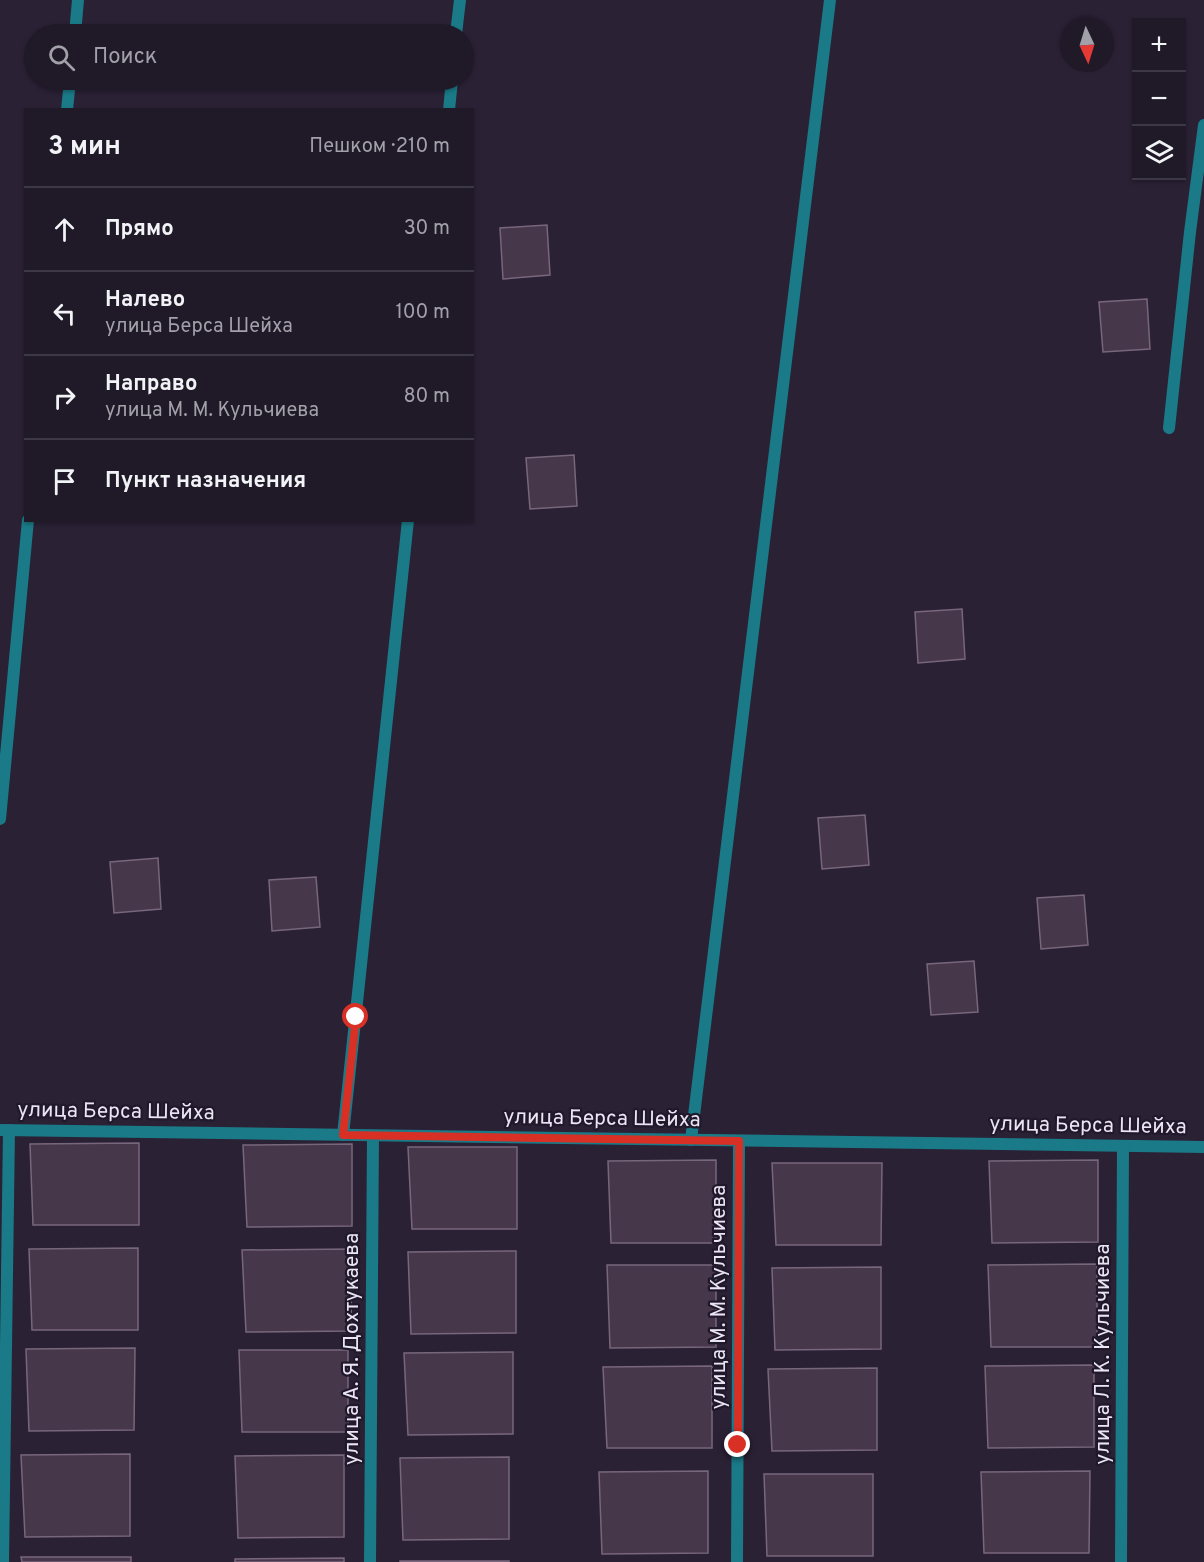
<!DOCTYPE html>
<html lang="ru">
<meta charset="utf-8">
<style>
body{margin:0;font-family:Overpass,sans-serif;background:#282230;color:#f1f3f6}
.controls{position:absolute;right:18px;top:18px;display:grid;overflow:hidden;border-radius:0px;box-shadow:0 2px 4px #0004}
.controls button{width:54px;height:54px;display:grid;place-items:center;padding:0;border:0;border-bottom:2px solid #3d3845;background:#201928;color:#f1f3f6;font:30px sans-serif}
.compass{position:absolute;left:1060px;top:18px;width:54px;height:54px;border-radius:50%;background:#201928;box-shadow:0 2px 4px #0004;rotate:176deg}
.stop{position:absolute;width:18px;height:18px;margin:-14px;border:4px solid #d93025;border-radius:50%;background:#fff}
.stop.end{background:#d93025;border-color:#fff;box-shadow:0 2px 6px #0008}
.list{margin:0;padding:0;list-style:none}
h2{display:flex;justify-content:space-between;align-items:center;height:78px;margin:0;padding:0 24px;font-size:26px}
h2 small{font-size:20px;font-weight:400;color:#a2a0a8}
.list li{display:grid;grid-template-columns:39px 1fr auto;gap:18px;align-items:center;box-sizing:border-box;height:84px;padding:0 24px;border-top:2px solid #3d3845}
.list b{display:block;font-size:22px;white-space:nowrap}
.list p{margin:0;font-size:20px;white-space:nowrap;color:#a2a0a8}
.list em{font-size:20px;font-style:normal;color:#a2a0a8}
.icon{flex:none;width:33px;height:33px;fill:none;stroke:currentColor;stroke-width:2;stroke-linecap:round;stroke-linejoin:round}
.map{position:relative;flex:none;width:1204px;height:1562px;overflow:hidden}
.search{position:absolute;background:#201928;box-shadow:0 2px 4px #0004;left:24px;top:24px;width:450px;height:66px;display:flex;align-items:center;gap:15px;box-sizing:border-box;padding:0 21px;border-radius:33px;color:#a2a0a8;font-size:22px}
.panel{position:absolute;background:#201928;box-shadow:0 2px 4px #0004;left:24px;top:108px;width:450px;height:414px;border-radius:0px}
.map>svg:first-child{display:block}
.building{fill:#47374a;stroke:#78677c;stroke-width:1.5}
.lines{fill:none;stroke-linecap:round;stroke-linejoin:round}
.street{stroke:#1a7a87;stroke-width:12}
.route{stroke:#d93025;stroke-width:8}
.labels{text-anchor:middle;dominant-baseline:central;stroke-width:4.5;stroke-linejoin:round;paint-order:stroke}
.street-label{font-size:21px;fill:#ebe5f3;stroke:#20182b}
</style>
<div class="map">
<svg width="1204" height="1562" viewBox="0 0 1204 1562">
<rect width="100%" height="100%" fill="#2a2135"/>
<g class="building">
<path d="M547 225 550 275 503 279 500 228Z"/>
<path d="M1147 299 1150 349 1103 352 1099 302Z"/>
<path d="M574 455 577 506 530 509 526 458Z"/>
<path d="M962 609 965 659 918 663 915 612Z"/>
<path d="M865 815 869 865 822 869 818 818Z"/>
<path d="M158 858 161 909 114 913 110 862Z"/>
<path d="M316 877 320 927 272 931 269 880Z"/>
<path d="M1084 895 1088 945 1041 949 1037 898Z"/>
<path d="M974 961 978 1012 931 1015 927 964Z"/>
<path d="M139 1143V1225H33L30 1144Z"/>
<path d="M352 1144V1226L247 1227 243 1145Z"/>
<path d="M408 1147H517V1229H412Z"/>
<path d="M716 1160V1243H611L608 1161Z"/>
<path d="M1098 1160V1242L992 1243 989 1161Z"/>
<path d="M772 1163H882L881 1245H776Z"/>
<path d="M138 1248V1330H32L29 1249Z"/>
<path d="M352 1249 351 1331 246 1332 242 1250Z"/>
<path d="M516 1251V1333L411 1334 408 1252Z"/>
<path d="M1097 1264V1347H991L988 1265Z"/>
<path d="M607 1265H716V1347L610 1348Z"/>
<path d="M881 1267V1349L775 1350 772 1268Z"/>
<path d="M135 1348 134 1430 29 1431 26 1349Z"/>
<path d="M239 1350H348V1432H242Z"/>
<path d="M513 1352V1434L408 1435 404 1353Z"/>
<path d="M1094 1365V1447L988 1448 985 1366Z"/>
<path d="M712 1366V1448H607L603 1367Z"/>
<path d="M877 1368V1450L772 1451 768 1369Z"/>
<path d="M130 1454V1536L25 1537 21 1455Z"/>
<path d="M344 1455V1537L238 1538 235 1456Z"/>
<path d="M509 1457V1539L403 1540 400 1458Z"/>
<path d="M708 1471V1553L602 1554 599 1472Z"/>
<path d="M1090 1471 1089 1553H984L981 1472Z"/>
<path d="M764 1474H873V1556H767Z"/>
<path d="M21 1557H131V1562H22Z"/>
<path d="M344 1558V1562H235V1559Z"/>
<rect x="400" y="1561" width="109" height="1"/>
</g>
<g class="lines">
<g class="street">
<path d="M75 34 78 0"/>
<path d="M456 34 460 0"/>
<path d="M67 110 70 80"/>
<path d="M449 110 452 80"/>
<path d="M1169 428 1190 232 1204 125"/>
<path d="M0 819 28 520"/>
<path d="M0 1130 1204 1147"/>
<path d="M343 1135 408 520"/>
<path d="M691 1140 830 0"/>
<path d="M3 1562 9 1130"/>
<path d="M370 1562 373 1136"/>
<path d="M737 1562 739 1141"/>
<path d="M1121 1562 1123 1146"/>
</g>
</g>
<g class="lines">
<path class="route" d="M356 1017 343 1135 739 1141 738 1445"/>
</g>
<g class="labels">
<g class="street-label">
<text transform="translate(116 1112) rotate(1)">улица Берса Шейха</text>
<text transform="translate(602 1119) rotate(1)">улица Берса Шейха</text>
<text transform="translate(1088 1126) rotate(1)">улица Берса Шейха</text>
<text transform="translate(719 1297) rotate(-90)">улица М. М. Кульчиева</text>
<text transform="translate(352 1349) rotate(-90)">улица А. Я. Дохтукаева</text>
<text transform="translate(1103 1354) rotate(-90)">улица Л. К. Кульчиева</text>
</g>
</g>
</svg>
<div class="controls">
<button>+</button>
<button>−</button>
<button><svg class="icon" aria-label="layers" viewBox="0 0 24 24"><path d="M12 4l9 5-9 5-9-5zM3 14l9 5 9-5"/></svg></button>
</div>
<svg class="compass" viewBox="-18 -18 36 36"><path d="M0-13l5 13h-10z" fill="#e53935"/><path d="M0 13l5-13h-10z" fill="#a2a0a8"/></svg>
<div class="stop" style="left:356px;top:1017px"></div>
<div class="stop end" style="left:738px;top:1445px"></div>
<div class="search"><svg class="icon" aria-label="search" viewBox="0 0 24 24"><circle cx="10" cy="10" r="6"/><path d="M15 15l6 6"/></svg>Поиск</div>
<section class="panel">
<h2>3 мин<small>Пешком · 210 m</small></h2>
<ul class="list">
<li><svg class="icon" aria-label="ahead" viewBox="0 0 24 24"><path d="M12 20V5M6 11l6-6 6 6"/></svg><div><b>Прямо</b></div><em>30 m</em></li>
<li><svg class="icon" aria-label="left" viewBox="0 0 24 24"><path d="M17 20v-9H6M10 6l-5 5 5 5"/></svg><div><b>Налево</b><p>улица Берса Шейха</p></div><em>100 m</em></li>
<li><svg class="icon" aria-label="right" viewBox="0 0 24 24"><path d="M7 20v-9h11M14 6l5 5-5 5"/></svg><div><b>Направо</b><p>улица М. М. Кульчиева</p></div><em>80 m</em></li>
<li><svg class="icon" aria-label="arrive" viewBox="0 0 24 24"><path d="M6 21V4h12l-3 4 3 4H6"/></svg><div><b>Пункт назначения</b></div></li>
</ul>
</section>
</div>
